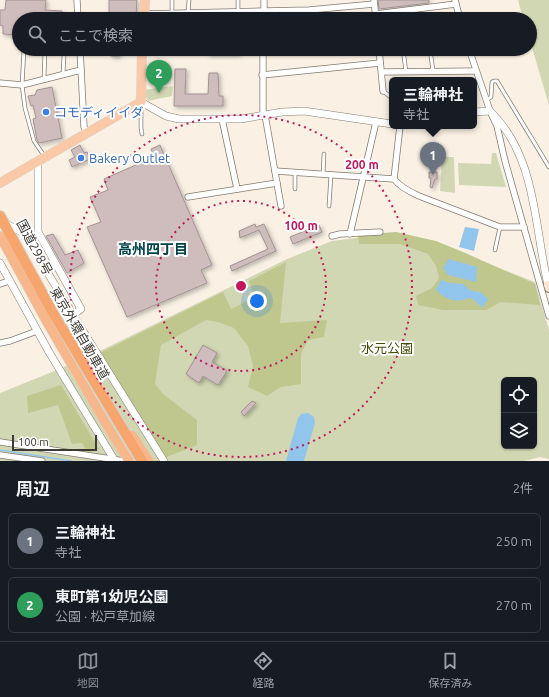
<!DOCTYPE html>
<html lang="ja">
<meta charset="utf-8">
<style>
body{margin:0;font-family:Ubuntu,"Noto Sans JP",sans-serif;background:#242831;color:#f1f3f6}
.controls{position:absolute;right:12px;bottom:12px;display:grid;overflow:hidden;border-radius:6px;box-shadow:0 1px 3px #0004}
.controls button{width:36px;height:36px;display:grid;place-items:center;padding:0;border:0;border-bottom:1px solid #363941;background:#171b24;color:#f1f3f6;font:20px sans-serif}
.scale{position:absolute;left:12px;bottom:10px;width:85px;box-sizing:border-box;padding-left:4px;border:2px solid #3e3a35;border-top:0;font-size:11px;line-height:14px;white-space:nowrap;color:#3e3a35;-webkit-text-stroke:3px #fff;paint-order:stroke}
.you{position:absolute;left:257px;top:301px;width:14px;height:14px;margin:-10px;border:3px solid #fff;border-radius:50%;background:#1a73e8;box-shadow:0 0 0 6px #1a73e833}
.badge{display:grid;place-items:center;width:26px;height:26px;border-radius:50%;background:#8c9099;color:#fff;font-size:13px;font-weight:700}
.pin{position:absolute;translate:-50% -33px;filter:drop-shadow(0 1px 2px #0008)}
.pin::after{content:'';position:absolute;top:21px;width:14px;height:12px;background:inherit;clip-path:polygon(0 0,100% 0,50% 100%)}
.popup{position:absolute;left:389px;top:77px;width:88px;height:52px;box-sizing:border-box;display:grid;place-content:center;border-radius:6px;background:#171b24;filter:drop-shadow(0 1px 3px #0005);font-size:13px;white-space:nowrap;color:#9ea1a6}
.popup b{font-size:15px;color:#f1f3f6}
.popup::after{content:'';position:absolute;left:50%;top:100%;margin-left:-8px;border:8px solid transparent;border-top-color:#171b24}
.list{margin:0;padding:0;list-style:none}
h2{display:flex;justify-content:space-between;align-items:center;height:52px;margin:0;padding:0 16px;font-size:17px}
h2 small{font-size:13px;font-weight:400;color:#9ea1a6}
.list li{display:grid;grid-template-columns:26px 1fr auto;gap:12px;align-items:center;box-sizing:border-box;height:56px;margin:0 8px 8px;padding:0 8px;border:1px solid #363941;border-radius:6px}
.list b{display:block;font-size:15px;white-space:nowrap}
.list p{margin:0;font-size:13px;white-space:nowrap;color:#9ea1a6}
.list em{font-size:13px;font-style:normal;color:#9ea1a6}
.icon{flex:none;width:22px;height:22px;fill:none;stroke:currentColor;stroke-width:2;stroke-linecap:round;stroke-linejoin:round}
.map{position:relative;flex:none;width:549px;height:461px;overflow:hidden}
.search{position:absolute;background:#171b24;box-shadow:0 1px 3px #0004;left:12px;right:12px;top:12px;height:44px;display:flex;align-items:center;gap:10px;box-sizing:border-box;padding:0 14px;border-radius:22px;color:#9ea1a6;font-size:15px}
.sheet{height:180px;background:#171b24}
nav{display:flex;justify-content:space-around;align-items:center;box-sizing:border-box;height:56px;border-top:1px solid #363941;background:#171b24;font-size:11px;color:#9ea1a6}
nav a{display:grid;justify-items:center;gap:2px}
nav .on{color:#8c9099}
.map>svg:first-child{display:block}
.green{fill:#d2d7b3;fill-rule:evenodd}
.forest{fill:#bfc78e}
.water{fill:#92c5eb}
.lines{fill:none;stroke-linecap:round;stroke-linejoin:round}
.stream{stroke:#92c5eb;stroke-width:1.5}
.building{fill:#cebdbc;stroke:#a29291;filter:url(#shadow)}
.service-casing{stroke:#837b70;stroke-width:4.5}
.minor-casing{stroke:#837b70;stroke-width:7}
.tertiary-casing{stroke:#837b70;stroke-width:8}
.secondary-casing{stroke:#837b70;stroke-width:10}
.primary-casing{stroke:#d5d4d3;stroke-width:10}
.trunk-casing{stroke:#d5d4d3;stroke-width:10}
.motorway-casing{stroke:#d5d4d3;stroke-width:12}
.service{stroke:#fff;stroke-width:3}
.minor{stroke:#fff;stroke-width:5.5}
.tertiary{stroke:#fff;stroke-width:7}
.secondary{stroke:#fce4d3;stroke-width:8}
.primary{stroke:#fac9a7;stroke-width:9}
.trunk{stroke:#f8b78a;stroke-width:9}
.motorway{stroke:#f6a56d;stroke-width:10}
.ring{fill:none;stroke:#c2185b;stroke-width:2;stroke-dasharray:2 4}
.shop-dot{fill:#3f7fe0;stroke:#fff;stroke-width:1.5}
.labels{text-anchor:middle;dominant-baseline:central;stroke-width:4;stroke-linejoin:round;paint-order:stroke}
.shop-label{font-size:13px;fill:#366cbe;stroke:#fff;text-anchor:start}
.street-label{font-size:13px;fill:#3e3a35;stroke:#fff}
.park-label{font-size:13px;fill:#464c08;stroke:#fff}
.neighbourhood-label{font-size:14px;font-weight:bold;fill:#00414b;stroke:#fff}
.centre{fill:#c2185b;stroke:#fff;stroke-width:2}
.ring-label{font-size:12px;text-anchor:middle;font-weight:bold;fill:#c2185b;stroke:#fff;stroke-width:4;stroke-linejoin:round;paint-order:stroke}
</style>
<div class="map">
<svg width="549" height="461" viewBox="0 0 549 461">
<defs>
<filter id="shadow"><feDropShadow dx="2" dy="2" stdDeviation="2" flood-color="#0004"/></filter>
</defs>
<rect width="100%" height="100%" fill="#faf1e4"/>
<g class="green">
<path d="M518 0H549V105L530 41V19H523Z"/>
<path d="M173 86 172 96 148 101 143 90Z"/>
<path d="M492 153H496L506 187 459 185 458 163 491 164Z"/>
<path d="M442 157H454L455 193 440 191Z"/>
<path d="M371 236 484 262 535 282 549 330V459L540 457 525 461H0V393L52 372 104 349 287 259 332 241ZM504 380H534V446H504Z"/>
</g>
<g class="forest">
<path d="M396 232 436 241 463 252 535 284 540 305 501 302 486 310H443L418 305 416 296 432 288 439 278 436 266 428 254 400 244H359L358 235Z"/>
<path d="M286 262 280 323 327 320 324 337 308 340 301 354V384L281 387 267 396 248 387 253 366 248 346 234 328 218 322 206 320 161 345 155 384 163 394 197 420V445L164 458 98 354 223 292 231 309 255 297 249 281Z"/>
<path d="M61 385 99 449 87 453 82 443 72 444 58 405 28 413 27 396Z"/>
</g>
<g class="water">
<path d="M465 227 479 229 474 251 459 247Z"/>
<path d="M449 259 477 267 476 282 448 275 443 268Z"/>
<path d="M441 280 450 283 463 284 470 290 482 293 488 299 482 308C479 305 475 300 472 299 468 297 466 300 462 300 451 302 442 297 436 289Z"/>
<path d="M308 413 314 417 315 423 304 461H286L298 418 301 414Z"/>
</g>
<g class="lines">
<path class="stream" d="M0 450 71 461"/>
</g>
<g class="building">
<path d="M6 0H46L45 10 62 11 61 19H19V35L3 34V26L0 25V10H5Z"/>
<path d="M109 0H137L136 16H123V19H109Z"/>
<path d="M378 0H429V3L379 9Z"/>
<rect x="111" y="49" width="8" height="7"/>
<rect x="208" y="49" width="31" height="5"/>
<path d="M175 69H186L185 94H208L209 73H218L219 96H223V106H174Z"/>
<path d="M52 87 62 138 39 143 37 140 33 119 36 118 33 105 31 106 28 96 35 95 37 90Z"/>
<path d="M80 145 84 153 87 152 90 159 72 167 69 160 75 157 71 150Z"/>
<path d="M160 145 212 265 201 270 207 283 127 317 87 227 101 222 90 197 108 190 104 179 154 157 151 149Z"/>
<path d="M429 172H437V179H435L432 188 430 187 431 178H429Z"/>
<path d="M255 224 256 227 264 224 276 251 232 271 230 266 268 249 259 230 240 238 239 231Z"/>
<path d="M319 225 322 232 293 244 290 237Z"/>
<path d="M53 234 65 255 78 250 84 263 67 273 46 236Z"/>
<path d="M203 345 217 353 212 362 227 371 218 385 203 376 199 383 186 374Z"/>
<path d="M252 401 256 403 244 416 241 412Z"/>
</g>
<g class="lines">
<defs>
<g id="service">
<path d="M238 12V0"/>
<path d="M188 13 189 0"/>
<path d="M172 14V0"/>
<path d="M403 49 406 72"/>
<path d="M430 49 433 71"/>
<path d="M24 50 22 85 25 108 34 141 45 157"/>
<path d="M172 51H190L191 49"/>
<path d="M63 74 64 55"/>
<path d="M44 79 45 50"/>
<path d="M383 91 392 98"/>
<path d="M487 100 491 97 492 82 494 81H497L549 167"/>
<path d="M141 104V128L142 134"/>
<path d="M323 174 324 154"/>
<path d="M295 189V173"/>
<path d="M329 206 331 174"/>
<path d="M495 250 500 227"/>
</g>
<g id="minor">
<path d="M77 0 78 19"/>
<path d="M374 0 376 19"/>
<path d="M455 0 460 19"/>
<path d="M144 14 309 10 374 4"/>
<path d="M376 14 456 4"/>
<path d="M264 19V0"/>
<path d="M80 49 84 127 87 133"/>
<path d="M263 49V115"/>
<path d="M379 49 383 91"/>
<path d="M469 49 490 111 497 126 505 161 549 316"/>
<path d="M382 72 476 71"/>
<path d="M262 75 380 63"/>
<path d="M0 83 22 85 81 70"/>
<path d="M265 115 281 206"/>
<path d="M222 119 237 189"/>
<path d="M275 171 394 179C400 187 410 192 419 196L500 227H524"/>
<path d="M394 179 400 126"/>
<path d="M188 197 277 183"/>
<path d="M350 234 376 122"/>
<path d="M332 236 340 234 380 232"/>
<path d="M0 284 9 281"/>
<path d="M0 343 10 341 37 331"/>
<path d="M0 442 124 461"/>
<path d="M0 455 42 461"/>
</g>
<g id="tertiary">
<path d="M141 102 166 116 179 119H241L282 112 304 111 392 124"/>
<path d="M474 112 490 111C537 157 534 226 548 285"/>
<path d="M38 161V232L81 309 73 315"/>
<path d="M8 225 24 233 30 239 49 275 73 315 164 461"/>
<path d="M0 263 49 352 115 461"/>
</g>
<path id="secondary" d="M548 285 549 288"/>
<g id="primary">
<path d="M144 19 145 0"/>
<path d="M0 183 141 102 142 49"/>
</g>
<g id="trunk">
<path d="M0 236 48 324 112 434 129 461"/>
<path d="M132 435 149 461"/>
</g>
<path id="motorway" d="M0 216 53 313 142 461"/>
</defs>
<use href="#service" class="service-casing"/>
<use href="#minor" class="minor-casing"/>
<use href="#tertiary" class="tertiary-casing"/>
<use href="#secondary" class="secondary-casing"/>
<use href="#primary" class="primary-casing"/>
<use href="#trunk" class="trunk-casing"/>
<use href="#motorway" class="motorway-casing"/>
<use href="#service" class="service"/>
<use href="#minor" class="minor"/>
<use href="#tertiary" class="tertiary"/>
<use href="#secondary" class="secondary"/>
<use href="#primary" class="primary"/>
<use href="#trunk" class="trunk"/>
<use href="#motorway" class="motorway"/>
</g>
<g class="ring">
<circle cx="241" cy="286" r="85"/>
<circle cx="241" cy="286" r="171"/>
</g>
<g class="shop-dot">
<circle cx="46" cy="112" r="4"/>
<circle cx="81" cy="158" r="4"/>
</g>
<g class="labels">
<g class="shop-label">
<text x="54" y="112">コモディイイダ</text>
<text x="89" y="158">Bakery Outlet</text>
</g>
<g class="street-label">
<text transform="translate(35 247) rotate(62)">国道298号</text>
<text transform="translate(80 333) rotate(60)">東京外環自動車道</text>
</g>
<g class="park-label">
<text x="387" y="348">水元公園</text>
</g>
<g class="neighbourhood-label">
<text x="153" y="249">高州四丁目</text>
</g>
</g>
<circle cx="241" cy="286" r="6" class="centre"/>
<g class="ring-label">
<text x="362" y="169">200 m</text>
<text x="301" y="230">100 m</text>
</g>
</svg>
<div class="controls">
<button><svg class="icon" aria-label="locate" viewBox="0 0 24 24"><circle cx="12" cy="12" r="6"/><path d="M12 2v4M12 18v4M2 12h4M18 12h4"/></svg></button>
<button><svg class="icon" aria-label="layers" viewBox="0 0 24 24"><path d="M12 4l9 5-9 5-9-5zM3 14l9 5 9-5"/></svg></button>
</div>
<div class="scale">100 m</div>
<div class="you"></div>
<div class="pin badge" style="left:433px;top:175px;background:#6b7280">1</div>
<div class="popup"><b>三輪神社</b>寺社</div>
<div class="pin badge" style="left:159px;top:93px;background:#2e9e5b">2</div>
<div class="search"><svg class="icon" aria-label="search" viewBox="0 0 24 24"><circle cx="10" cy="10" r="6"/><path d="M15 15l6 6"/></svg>ここで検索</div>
</div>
<section class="sheet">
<h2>周辺<small>2件</small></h2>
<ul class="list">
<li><span class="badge" style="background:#6b7280">1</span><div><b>三輪神社</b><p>寺社</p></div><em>250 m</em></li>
<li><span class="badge" style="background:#2e9e5b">2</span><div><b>東町第1幼児公園</b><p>公園 · 松戸草加線</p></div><em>270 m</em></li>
</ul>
</section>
<nav>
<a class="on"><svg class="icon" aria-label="map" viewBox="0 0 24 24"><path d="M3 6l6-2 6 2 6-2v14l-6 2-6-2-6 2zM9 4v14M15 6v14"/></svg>地図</a>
<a><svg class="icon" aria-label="directions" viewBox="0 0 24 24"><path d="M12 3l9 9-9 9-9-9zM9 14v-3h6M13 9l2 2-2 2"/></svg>経路</a>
<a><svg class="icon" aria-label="saved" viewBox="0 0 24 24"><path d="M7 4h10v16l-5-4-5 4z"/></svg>保存済み</a>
</nav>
